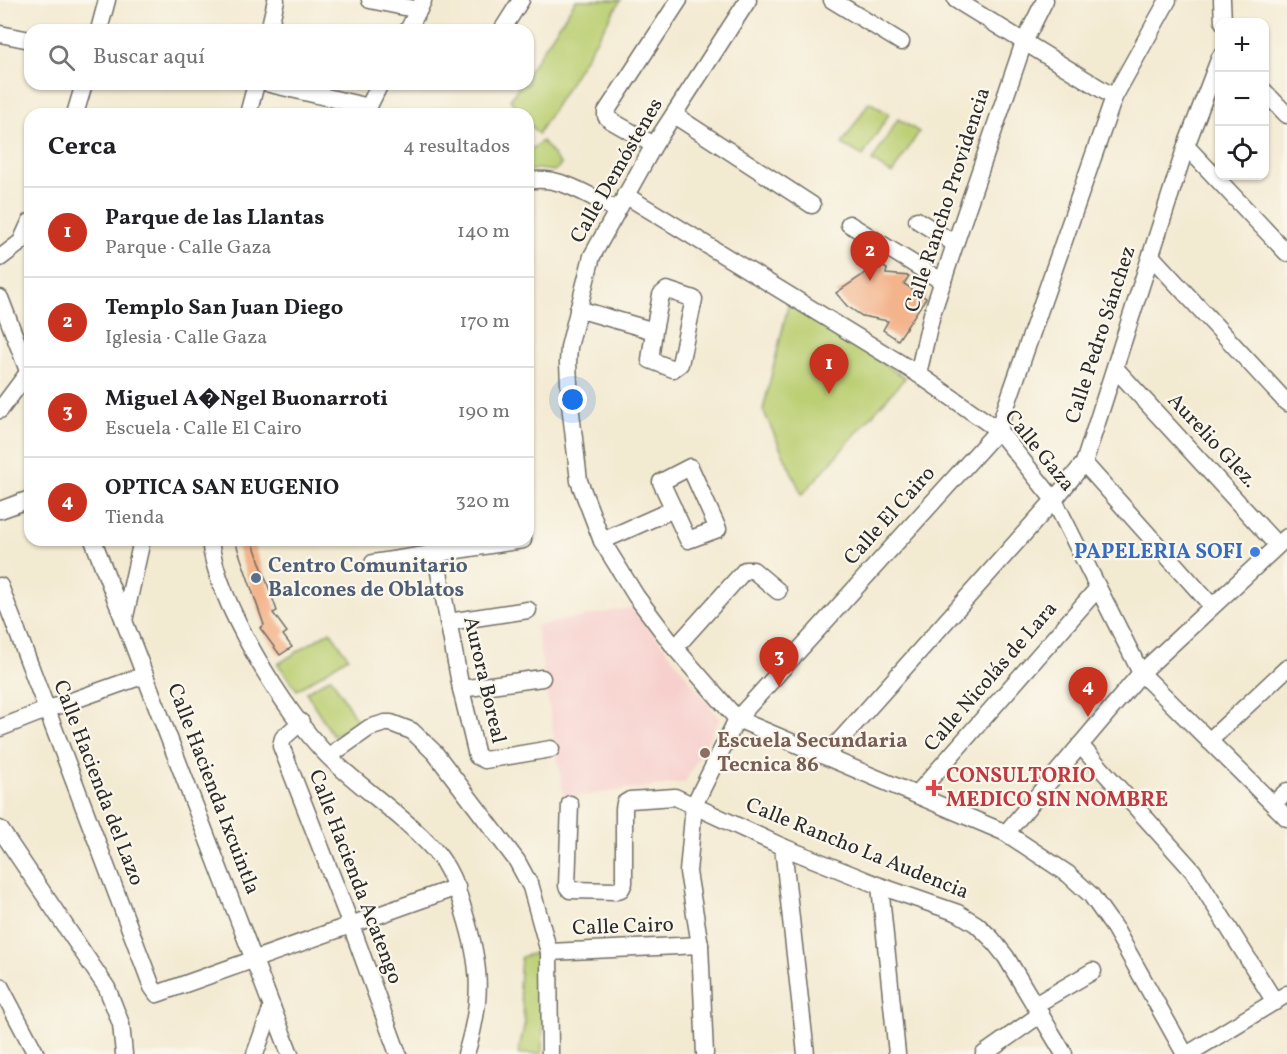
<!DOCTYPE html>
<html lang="es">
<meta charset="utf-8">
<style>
body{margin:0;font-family:Vollkorn,serif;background:#f2f2f2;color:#202124}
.controls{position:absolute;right:18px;top:18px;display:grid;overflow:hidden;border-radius:12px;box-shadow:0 2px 4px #0004}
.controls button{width:54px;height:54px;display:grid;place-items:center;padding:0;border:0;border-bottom:2px solid #e0e0e0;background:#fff;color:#202124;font:30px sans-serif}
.you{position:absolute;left:573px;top:400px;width:21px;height:21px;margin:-15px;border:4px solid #fff;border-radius:50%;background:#1a73e8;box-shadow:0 0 0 9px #1a73e833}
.badge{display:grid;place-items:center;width:39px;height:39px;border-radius:50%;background:#c8321e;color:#fff;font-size:20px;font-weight:700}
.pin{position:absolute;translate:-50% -50px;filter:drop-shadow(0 2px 3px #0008)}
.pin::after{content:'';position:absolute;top:32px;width:21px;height:18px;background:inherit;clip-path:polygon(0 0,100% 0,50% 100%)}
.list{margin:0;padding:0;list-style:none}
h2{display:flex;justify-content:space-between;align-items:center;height:78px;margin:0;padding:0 24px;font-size:26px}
h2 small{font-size:20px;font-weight:400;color:#757577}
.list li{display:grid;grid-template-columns:39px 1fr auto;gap:18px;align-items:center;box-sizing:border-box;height:90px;padding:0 24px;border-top:2px solid #e0e0e0}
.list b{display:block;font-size:22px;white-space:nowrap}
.list p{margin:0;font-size:20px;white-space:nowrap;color:#757577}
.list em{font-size:20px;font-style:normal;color:#757577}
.icon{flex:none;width:33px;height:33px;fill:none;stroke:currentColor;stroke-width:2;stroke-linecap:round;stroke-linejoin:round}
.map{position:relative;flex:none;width:1287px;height:1054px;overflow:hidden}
.search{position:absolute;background:#fff;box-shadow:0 2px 4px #0004;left:24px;top:24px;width:510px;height:66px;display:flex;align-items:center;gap:15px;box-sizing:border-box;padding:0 21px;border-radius:18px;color:#757577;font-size:22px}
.panel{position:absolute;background:#fff;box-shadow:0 2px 4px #0004;left:24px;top:108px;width:510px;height:438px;border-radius:18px}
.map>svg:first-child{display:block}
.built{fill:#f7d0cd}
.green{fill:#bbcf73;stroke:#737d4f;stroke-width:1.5}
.building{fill:#f3b38b}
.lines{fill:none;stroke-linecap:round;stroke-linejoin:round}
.minor-casing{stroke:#716e65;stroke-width:19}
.minor{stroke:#fff;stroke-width:16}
.shop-dot{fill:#3f7fe0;stroke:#fbf7ec;stroke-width:2}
.service-dot{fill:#5c6f8a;stroke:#fbf7ec;stroke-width:2}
.education-dot{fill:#8d6e63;stroke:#fbf7ec;stroke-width:2}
.health-dot{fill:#e0444e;stroke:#fbf7ec;stroke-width:2}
.labels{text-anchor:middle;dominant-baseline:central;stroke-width:4.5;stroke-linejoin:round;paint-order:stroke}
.street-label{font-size:21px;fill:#2b2b2b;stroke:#fbf7ec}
.shop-label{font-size:21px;font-weight:bold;fill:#366cbe;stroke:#fbf7ec;text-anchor:end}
.service-label{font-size:21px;font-weight:bold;fill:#4e5e75;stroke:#fbf7ec;text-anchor:start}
.education-label{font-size:21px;font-weight:bold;fill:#785e54;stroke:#fbf7ec;text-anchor:start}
.health-label{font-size:21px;font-weight:bold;fill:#be3a42;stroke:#fbf7ec;text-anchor:start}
</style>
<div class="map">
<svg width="1287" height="1054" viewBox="0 0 1287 1054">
<rect width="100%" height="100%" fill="#fbf7ec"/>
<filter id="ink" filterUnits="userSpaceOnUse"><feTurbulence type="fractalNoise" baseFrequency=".0167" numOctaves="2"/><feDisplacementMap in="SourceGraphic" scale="12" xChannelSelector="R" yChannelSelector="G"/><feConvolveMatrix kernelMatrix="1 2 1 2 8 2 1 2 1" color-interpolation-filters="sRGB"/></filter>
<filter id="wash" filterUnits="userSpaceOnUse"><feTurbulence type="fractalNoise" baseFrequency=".008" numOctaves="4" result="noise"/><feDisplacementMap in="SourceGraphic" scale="24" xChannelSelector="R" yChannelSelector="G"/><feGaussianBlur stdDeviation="1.35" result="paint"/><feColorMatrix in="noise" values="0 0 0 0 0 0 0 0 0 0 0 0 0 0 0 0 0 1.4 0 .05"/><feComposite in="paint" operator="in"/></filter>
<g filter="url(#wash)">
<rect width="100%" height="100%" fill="#f3ead2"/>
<path class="built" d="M633 607 720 719 685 782 564 798 536 626Z"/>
<g class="green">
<path d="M576 0H621L538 134 528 122V114H522L510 100 520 84H528V72Z"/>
<path d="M869 102 889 114 863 156 842 144Z"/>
<path d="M898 119 919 132 892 174 872 161Z"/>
<path d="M542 141 561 165 554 171 537 169 528 171V152Z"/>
<path d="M789 302 905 378 802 495 763 410Z"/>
<path d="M330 631 348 657 297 690 278 664Z"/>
<path d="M331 677 358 722 333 736 306 692Z"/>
<path d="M536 953C547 985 543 1021 542 1054H518L525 1022 519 986 521 957Z"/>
</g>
<g id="blocks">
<g class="building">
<path d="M879 264 887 269 886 274 909 276 904 284 926 298 898 340 883 330 888 321 862 316 847 306 836 293Z"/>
<path d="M247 540H252L277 611 273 613 287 632 283 635 292 647 280 655 260 628 264 625 236 544Z"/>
</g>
</g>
</g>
<g filter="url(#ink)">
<use href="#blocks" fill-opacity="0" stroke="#716e65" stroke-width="1.5"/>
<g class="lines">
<defs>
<g id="minor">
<path d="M370 0 419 10"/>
<path d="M748 0 654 145 592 256 569 347 568 363 570 404 579 481 602 541 636 596 675 648 737 719 1006 833 1068 874 1091 895 1115 929 1185 1054"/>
<path d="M832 0 901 42"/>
<path d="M956 0 1114 97"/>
<path d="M1222 0 1223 22"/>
<path d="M99 30 107 0"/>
<path d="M269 30 276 0"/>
<path d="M408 30 423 1"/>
<path d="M502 30 521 0"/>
<path d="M0 34 30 40"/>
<path d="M270 84 369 107"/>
<path d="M1264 91 1287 115"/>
<path d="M75 114 84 84"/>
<path d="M248 114 256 84"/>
<path d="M365 114 380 84"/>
<path d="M674 115 812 205"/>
<path d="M654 145 610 120 606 116V112L679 0"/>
<path d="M1186 146 1287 253"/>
<path d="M528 181C559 174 591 197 617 210"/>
<path d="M625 195 918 374 998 430 1054 500 1141 673 1287 818"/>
<path d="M917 220 955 244"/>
<path d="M849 224 943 282"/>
<path d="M1151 256 1287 403"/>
<path d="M0 258 21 242 30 222"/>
<path d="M0 298 30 376"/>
<path d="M578 309 654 331 650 360 673 369 680 364 694 299 667 290 661 295 654 331"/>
<path d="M1115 368 1277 545"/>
<path d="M918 374 932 314 955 244 1024 42 1045 0"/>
<path d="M0 410 30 370"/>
<path d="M1084 463 1212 606"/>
<path d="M690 467 718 529 688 540 661 482Z"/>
<path d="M0 510 30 499"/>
<path d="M93 540 290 1054"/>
<path d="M210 540C216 601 285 714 329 757 363 790 403 815 435 851 450 868 458 890 464 912 481 966 483 999 466 1054"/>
<path d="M433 540 461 689 477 756 485 760 551 749"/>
<path d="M602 541 674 509"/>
<path d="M373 563 523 540"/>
<path d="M0 586 152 987 157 994 457 887"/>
<path d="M124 621 142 540"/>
<path d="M448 622 528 610"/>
<path d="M675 648 745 570H753L778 591"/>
<path d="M461 689 542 678"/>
<path d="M301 722 283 738 281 746 351 925 398 1054"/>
<path d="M0 728 46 710 145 675"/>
<path d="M1209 741 1287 668"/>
<path d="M1080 745 1193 871 1275 1002"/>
<path d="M329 756 369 728 385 723H391L412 731 435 753 517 861 531 887 549 952 550 1054"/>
<path d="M826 756 1054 500 1084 463 1186 146 1220 57"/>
<path d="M917 794 1098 588"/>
<path d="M570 804 567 886 570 890 615 891 621 889 624 883V809L625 803 630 800 675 797 783 847 880 886 958 913 976 924 991 938 1006 957 1064 1054"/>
<path d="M1273 804 1287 791"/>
<path d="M0 829 107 988 121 1024 124 1054"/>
<path d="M1006 833 1141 673 1287 537"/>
<path d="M783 847 806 1054"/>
<path d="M880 886 897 1054"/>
<path d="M549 952 700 945"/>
<path d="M0 986 36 1054"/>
<path d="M1035 1005 1093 971"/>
<path d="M255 1054 272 1007"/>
<path d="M705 1054 700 945 688 872 694 805 737 719 998 430 1114 97 1168 0"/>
<path d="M984 1054 1041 1014"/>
<path d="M1188 1054 1287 994"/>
</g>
</defs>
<use href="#minor" class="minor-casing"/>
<use href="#minor" class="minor"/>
</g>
</g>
<circle class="shop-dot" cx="1255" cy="552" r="6"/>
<circle class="service-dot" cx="256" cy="578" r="6"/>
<circle class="education-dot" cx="705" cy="753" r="6"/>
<path class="health-dot" d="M931 779h6v6h6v6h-6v6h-6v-6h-6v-6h6z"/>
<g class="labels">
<g class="street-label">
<text transform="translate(617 171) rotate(-60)">Calle Demóstenes</text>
<text transform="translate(948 200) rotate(-72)">Calle Rancho Providencia</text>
<text transform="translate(1101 335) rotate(-72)">Calle Pedro Sánchez</text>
<text transform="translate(1212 441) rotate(47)">Aurelio Glez.</text>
<text transform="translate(1039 451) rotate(51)">Calle Gaza</text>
<text transform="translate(890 516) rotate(-48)">Calle El Cairo</text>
<text transform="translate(991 677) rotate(-49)">Calle Nicolás de Lara</text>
<text transform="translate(484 680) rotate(77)">Aurora Boreal</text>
<text transform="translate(98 783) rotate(69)">Calle Hacienda del Lazo</text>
<text transform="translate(213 789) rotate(69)">Calle Hacienda Ixcuintla</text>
<text transform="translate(857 849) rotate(22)">Calle Rancho La Audencia</text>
<text transform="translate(355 877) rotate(69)">Calle Hacienda Acatengo</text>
<text transform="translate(623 927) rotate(-2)">Calle Cairo</text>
</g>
<g class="shop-label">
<text x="1243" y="552">PAPELERIA SOFI</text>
</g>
<g class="service-label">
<text x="268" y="566">Centro Comunitario<tspan x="268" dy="24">Balcones de Oblatos</tspan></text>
</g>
<g class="education-label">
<text x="717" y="741">Escuela Secundaria<tspan x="717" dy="24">Tecnica 86</tspan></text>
</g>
<g class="health-label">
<text x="946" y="776">CONSULTORIO<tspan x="946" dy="24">MEDICO SIN NOMBRE</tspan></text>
</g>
</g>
</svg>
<div class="controls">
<button>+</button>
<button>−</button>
<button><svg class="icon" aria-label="locate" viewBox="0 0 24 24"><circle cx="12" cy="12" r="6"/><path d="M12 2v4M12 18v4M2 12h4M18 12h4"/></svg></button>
</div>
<div class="you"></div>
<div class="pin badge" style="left:829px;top:394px">1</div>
<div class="pin badge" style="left:870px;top:281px">2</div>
<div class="pin badge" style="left:779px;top:687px">3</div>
<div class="pin badge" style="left:1088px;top:717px">4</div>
<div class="search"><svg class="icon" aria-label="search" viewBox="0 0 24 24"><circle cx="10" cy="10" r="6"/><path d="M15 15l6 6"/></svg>Buscar aquí</div>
<section class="panel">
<h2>Cerca<small>4 resultados</small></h2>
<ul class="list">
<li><span class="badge">1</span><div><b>Parque de las Llantas</b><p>Parque · Calle Gaza</p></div><em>140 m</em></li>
<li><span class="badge">2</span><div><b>Templo San Juan Diego</b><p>Iglesia · Calle Gaza</p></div><em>170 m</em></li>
<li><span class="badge">3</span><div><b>Miguel A�Ngel Buonarroti</b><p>Escuela · Calle El Cairo</p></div><em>190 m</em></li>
<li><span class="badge">4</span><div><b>OPTICA SAN EUGENIO</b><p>Tienda</p></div><em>320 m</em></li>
</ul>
</section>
</div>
